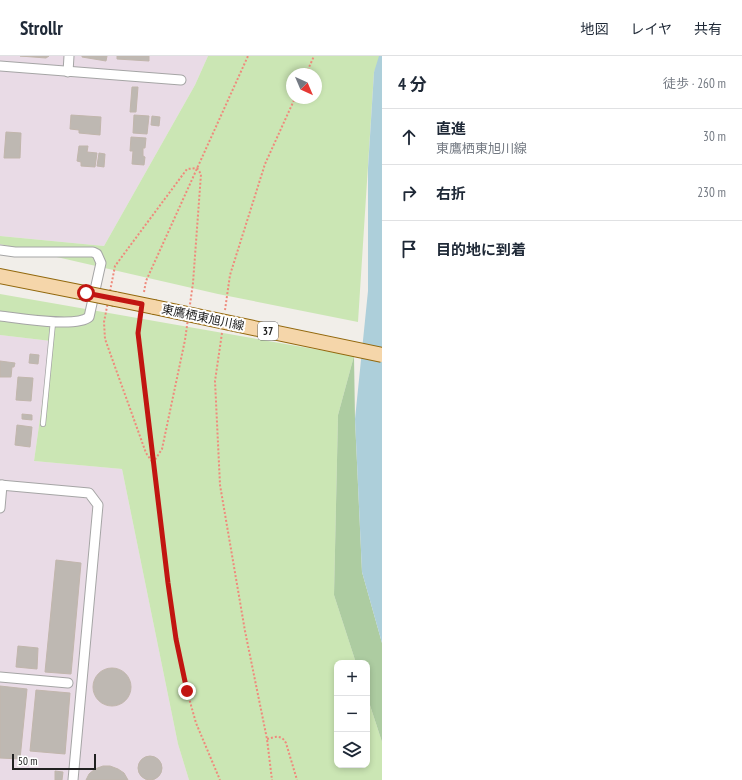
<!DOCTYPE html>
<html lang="ja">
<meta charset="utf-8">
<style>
body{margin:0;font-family:"PT Sans Narrow","Noto Sans JP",sans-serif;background:#f2f2f3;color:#1f2937}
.controls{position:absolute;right:12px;bottom:12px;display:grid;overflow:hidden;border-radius:8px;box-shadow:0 2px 6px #0003}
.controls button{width:36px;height:36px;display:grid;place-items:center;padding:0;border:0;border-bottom:1px solid #e0e1e3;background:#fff;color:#1f2937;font:20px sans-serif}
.compass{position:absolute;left:286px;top:12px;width:36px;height:36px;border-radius:50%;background:#fff;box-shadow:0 2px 6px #0003;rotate:136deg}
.scale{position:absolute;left:12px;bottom:10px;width:84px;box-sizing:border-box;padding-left:4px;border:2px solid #212121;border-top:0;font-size:11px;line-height:14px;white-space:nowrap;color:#212121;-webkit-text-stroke:3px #fff;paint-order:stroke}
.stop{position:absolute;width:12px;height:12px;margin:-9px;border:3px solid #c11511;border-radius:50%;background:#fff}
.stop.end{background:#c11511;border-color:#fff;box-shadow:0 1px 4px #0008}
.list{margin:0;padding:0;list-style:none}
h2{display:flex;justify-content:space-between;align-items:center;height:52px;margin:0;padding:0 16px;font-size:17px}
h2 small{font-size:13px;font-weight:400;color:#747a83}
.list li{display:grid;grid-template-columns:26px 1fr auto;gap:12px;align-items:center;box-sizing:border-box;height:56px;padding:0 16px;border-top:1px solid #e0e1e3}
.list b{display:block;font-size:15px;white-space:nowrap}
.list p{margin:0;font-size:13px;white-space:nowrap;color:#747a83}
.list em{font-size:13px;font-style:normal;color:#747a83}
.icon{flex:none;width:22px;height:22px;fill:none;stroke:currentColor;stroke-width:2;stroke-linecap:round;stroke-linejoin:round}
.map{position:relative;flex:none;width:382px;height:724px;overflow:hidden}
header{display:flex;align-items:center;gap:24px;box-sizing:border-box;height:56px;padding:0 20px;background:#fff;border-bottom:1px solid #e0e1e3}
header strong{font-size:19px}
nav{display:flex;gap:22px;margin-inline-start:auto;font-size:14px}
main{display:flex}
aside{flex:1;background:#fff}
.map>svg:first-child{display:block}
.industrial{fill:#e9dbe6}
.grass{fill:#cbe6b4;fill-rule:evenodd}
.forest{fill:#adcca1}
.water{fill:#adcfda}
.building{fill:#beb8b2;stroke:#c1b6ac}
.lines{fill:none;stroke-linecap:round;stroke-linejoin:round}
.lane-casing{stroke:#a5a5a5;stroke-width:6}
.street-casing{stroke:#a5a5a5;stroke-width:11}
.primary-casing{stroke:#92680d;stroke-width:16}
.path{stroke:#ef8a7c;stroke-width:2;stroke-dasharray:2 2;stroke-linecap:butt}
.lane{stroke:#fff;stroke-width:4.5}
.street{stroke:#fff;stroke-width:9}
.primary{stroke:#f5d6aa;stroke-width:14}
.primary-bridge-casing{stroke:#92680d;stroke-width:16;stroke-linecap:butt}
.primary-bridge{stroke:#f5d6aa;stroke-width:14}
.route{stroke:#c11511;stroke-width:5}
.labels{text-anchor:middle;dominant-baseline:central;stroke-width:4;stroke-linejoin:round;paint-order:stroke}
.shield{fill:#fff;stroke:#646464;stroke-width:1}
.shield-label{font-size:11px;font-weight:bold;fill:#212121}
.street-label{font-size:12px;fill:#212121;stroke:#fff}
</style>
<header>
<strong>Strollr</strong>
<nav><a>地図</a><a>レイヤ</a><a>共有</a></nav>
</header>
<main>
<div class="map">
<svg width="382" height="724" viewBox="0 0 382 724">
<rect width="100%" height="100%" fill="#f1eee9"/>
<g class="industrial">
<path d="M0 0H208L195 29 104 190 0 180Z"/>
<path d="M0 279 51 285 34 405 122 413 178 688 189 724H0Z"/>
</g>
<g class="grass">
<path d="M208 0H382L374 16 358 266 218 238 0 188V180L104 190 195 29ZM292 18H316V42H292Z"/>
<path d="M0 238 354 300 338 359 334 539 356 607H337V709H367V640L382 686V724H189L178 688 122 413 34 405 51 285 0 279Z"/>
</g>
<path class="forest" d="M354 300 355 363 362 516 382 587V686L367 640V607H356L334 539 338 359Z"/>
<path class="water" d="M379 0H382V587L362 516 355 363 368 235V112L374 16Z"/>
<g class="building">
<path d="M20 0H49L46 2Z"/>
<path d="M82 0H107L106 5 82 1Z"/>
<path d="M117 0H149V5L117 3Z"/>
<path d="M132 31H138L136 56H130Z"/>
<path d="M71 59 101 61 100 79 79 77V74L70 73Z"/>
<path d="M134 59 149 60 147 78 133 77Z"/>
<path d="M152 60 160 61 159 70 151 69Z"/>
<path d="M6 76 21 77 20 102H4Z"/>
<path d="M131 81 146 82 145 92H143V100L145 101 144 109 132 108 133 95H130Z"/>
<path d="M79 90H88L87 96 97 97 95 111 81 110V106L77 105Z"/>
<path d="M99 97 105 98 104 111 97 110Z"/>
<path d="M30 298 39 299 38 308 29 307Z"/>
<path d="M0 305 15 307 14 311H12L11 321H0Z"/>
<path d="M18 321 33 322 31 345 16 344Z"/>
<path d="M22 358 32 359V364L22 363Z"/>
<path d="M17 369 32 371 30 391 15 389Z"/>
<path d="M56 504 81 507 71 618 45 616Z"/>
<path d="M18 590 38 592 37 613 16 611Z"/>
<circle cx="112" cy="631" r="19"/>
<path d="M0 630 27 633 20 703 0 702Z"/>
<path d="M36 634 70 637 65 698 30 695Z"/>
<circle cx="150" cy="712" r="12"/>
<path d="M103 710H110L118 713 124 717 128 724H86L89 718 95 713Z"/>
<path d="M55 715 63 716 62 724H55Z"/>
</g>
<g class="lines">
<defs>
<path id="lane" d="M43 368 53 266"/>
<g id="street">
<path d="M0 10 181 24"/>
<path d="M68 16 69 0"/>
<path d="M0 194 15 196H93L97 198 101 207 89 261C76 272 19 262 0 260"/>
<path d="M0 429 89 437 98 449 73 724"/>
<path d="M0 452 2 429"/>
<path d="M0 621 68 627"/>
</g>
<g id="primary">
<path d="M0 220 85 237"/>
<path d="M115 243 154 251"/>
</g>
</defs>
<use href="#lane" class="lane-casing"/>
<use href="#street" class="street-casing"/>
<use href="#primary" class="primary-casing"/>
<g class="path">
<path d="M306 18 314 0"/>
<path d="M197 112 201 118 193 227 185 284 162 393 153 407 146 397 105 283 104 266 115 210 187 113Z"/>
<path d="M144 236 146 225 248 0"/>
<path d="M225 254 230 219 265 108 295 42"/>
<path d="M140 261 137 277 168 527 176 583 187 635 196 667 220 724"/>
<path d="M222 277 215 325 220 429 245 575 267 683 272 724"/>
<path d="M267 683C275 681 281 678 286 687L297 724"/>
</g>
<use href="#lane" class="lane"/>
<use href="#street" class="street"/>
<use href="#primary" class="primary"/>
<defs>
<g id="primary-bridge">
<path d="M85 237 115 243"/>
<path d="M154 251 382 299"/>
</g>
</defs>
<use href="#primary-bridge" class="primary-bridge-casing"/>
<use href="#primary-bridge" class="primary-bridge"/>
</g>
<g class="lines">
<path class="route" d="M86 237 142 248 138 277 168 527 176 583 187 635"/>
</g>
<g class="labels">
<rect class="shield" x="258" y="266" width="20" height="18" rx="3"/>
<g class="shield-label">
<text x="268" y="275">37</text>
</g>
<g class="street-label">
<text transform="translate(203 261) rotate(12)">東鷹栖東旭川線</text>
</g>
</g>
</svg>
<div class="controls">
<button>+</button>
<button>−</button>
<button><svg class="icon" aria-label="layers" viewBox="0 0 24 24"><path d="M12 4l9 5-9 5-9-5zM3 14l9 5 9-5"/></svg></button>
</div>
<svg class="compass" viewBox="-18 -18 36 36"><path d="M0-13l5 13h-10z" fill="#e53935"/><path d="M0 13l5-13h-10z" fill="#747a83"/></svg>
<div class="scale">50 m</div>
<div class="stop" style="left:86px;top:237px"></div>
<div class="stop end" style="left:187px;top:635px"></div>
</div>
<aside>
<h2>4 分<small>徒歩 · 260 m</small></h2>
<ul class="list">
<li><svg class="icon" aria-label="ahead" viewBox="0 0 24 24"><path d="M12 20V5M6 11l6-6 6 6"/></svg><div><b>直進</b><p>東鷹栖東旭川線</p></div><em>30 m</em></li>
<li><svg class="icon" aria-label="right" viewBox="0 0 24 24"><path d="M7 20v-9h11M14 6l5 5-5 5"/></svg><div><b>右折</b></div><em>230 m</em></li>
<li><svg class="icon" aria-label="arrive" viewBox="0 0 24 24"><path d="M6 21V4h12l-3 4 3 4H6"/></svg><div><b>目的地に到着</b></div></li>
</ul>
</aside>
</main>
